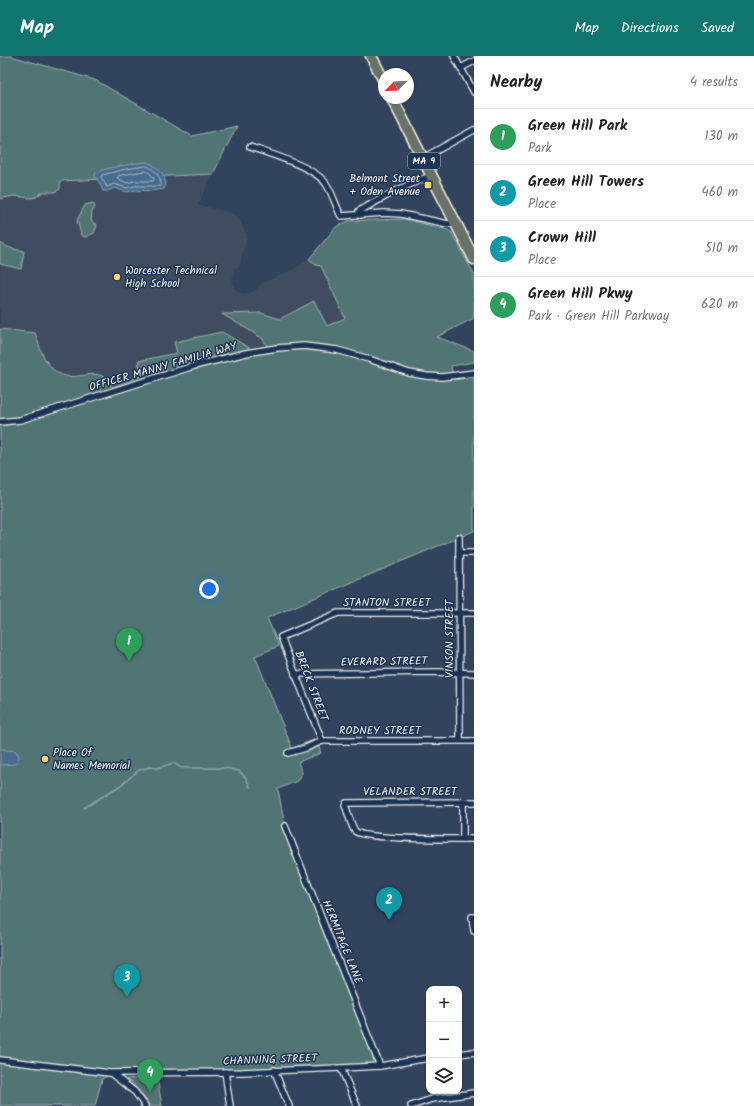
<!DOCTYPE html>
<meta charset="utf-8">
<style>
body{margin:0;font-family:Kalam,sans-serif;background:#f6f6f6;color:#222}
.controls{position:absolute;right:12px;bottom:12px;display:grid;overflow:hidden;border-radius:8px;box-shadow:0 1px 3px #0004}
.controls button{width:36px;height:36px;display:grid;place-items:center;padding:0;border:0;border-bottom:1px solid #e0e0e0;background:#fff;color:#222;font:20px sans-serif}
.compass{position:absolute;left:378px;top:12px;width:36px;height:36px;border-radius:50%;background:#fff;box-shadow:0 1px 3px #0004;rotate:246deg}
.you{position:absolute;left:209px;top:533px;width:14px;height:14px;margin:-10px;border:3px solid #fff;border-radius:50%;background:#1a73e8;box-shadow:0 0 0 6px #1a73e833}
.badge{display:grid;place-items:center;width:26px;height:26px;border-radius:50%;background:#0f766e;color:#fff;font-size:13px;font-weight:700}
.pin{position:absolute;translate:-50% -33px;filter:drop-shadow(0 1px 2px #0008)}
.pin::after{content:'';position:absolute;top:21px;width:14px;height:12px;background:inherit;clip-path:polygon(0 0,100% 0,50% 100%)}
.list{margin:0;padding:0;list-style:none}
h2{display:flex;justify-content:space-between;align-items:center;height:52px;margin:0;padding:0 16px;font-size:17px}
h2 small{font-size:13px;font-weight:400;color:#767676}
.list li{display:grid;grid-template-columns:26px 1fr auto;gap:12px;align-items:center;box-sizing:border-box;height:56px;padding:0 16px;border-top:1px solid #e0e0e0}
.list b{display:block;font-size:15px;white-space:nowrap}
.list p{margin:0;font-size:13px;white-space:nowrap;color:#767676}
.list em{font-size:13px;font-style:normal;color:#767676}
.icon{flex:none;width:22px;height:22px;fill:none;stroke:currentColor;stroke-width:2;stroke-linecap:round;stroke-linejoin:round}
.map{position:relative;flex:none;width:474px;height:1050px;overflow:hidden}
header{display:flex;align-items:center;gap:24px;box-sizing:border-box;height:56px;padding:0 20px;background:#0f766e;color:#fff}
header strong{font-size:19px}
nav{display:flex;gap:22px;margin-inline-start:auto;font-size:14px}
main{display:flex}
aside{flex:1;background:#fff}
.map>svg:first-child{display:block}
.built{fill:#3f4d61}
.green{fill:#517475;stroke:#a2b2ae}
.water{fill:#466c8e;stroke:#8ca1b2}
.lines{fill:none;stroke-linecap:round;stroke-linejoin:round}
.shore{stroke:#aebcc4;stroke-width:1}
.stream{stroke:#8ca1b2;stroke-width:1.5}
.street-casing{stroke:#f4f1e8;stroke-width:8}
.highway-casing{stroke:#f4f1e8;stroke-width:13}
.street{stroke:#1d3557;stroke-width:5.5}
.highway{stroke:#697266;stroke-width:10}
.poi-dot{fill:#ffd166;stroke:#1d3557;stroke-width:1.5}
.labels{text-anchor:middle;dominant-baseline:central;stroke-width:3;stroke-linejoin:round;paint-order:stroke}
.shield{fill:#1d3557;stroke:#b4b9bc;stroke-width:1}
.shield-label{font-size:10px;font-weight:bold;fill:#f4f1e8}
.poi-label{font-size:11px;fill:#f4f1e8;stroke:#1d3557;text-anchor:start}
.street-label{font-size:11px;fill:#f4f1e8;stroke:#1d3557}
</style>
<header>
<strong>Map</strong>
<nav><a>Map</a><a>Directions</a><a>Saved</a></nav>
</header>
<main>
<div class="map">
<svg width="474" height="1050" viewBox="0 0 474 1050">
<rect width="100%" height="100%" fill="#31435d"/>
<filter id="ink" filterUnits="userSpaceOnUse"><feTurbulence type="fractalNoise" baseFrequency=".025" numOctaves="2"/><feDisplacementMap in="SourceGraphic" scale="8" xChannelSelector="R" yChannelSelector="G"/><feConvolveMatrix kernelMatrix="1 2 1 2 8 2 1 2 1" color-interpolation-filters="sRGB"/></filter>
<g filter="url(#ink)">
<path class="built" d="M213 118 198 149 229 156 238 162 247 179 240 209 239 211 234 212 232 228 237 235 243 238 252 236 257 233 262 227 293 214 309 203 316 209 321 210 345 262 327 270 314 245 280 263 261 257 223 258 262 282 267 290 251 293 222 276 175 286 177 297 139 305 142 320 111 331 108 324 90 319 68 321 60 318 52 312 46 306 35 277 0 273V136L56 125Z"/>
<g class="green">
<path d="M0 0H11L95 24 192 80 237 70 213 118 60 125V133L55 136H43L36 141 31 142 13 140 0 143Z"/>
<path d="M93 147 95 151 92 156 91 165 97 169 94 177 85 181 81 179 77 164 85 149Z"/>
<path d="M405 163 448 174 452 177 474 218V262L437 281 474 295V306L451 310 454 324 474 321V475L267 562 279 590 255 600 292 692 316 683 321 697 298 706 302 717 297 725 278 733 285 770 380 1010 112 1017 102 1023 95 1050H0V273L35 277C39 287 41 298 47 306 65 334 88 311 104 321 108 323 110 327 112 331L142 320 138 305 177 297 174 286 222 276 251 293 267 290 262 282 222 258 261 257 280 263 314 245 327 270 345 262 321 210 316 209 309 203 336 171 348 165Z"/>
<path d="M0 187 10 192 24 195 21 213 0 208Z"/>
<path d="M157 1022 162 1050H151L132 1027 126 1023Z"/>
</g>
<g class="water">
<path d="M146 106C156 108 170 122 164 133L150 135 135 134 127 136 114 132 108 135H103L100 128 95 120 96 116C112 111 129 108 146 106Z"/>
<path d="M0 692 6 694 16 695 19 700 17 706 14 708 0 709Z"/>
</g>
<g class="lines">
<g class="shore">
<path d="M146 110C154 111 162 122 161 130H135L127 132 114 128 107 131 101 121 102 119 126 113Z"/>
<path d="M146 115 150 117 154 123 153 125H134L127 127 117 122 118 120Z"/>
</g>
<path class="stream" d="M84 752 121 729 139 714 150 711 157 712 174 707 181 712H225L239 715 246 722 250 731"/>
<defs>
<g id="street">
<path d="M454 0 474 36"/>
<path d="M461 12 474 5"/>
<path d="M250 91C270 98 316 111 327 129 333 139 336 150 341 160L384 157 401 158 448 168 456 167"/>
<path d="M423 102 474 74"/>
<path d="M360 159 359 155C383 142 406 128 432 120"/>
<path d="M0 366 20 364 46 356 194 310 246 297 277 292 304 290 337 294 369 303 409 317 426 320 442 321 474 317"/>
<path d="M459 481 460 684"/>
<path d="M459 497H474"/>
<path d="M295 618 437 616 474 617"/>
<path d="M322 685 281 581 338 557H474"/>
<path d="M288 697 306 692 322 685H474"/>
<path d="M463 746V783"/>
<path d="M474 746 346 747 345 749C348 756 351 770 355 775 363 784 457 783 474 783"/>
<path d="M285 770 380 1010"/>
<path d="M474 861H472L474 875"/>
<path d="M459 998 474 996"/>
<path d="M0 1004 110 1017 242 1016 341 1012 380 1010 429 1002"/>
<path d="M341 1012 357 1050"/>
<path d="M274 1014 289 1050"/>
<path d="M225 1016 230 1050"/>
<path d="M112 1018 135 1036 145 1050"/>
<path d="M411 1050 432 1043 474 1037"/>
</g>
<g id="highway">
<path d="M371 0 384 25"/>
<path d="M392 42 474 203"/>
</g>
</defs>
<use href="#street" class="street-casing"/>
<use href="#highway" class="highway-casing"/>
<use href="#street" class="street"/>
<use href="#highway" class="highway"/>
</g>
</g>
<g class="poi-dot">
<rect x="424" y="125" width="8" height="8" rx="2"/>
<circle cx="117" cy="221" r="4"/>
<circle cx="45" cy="703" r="4"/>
</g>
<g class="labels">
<rect class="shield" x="408" y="97" width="32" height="16" rx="3"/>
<g class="shield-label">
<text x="424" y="105">MA 9</text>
</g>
<g class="poi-label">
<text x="420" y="123" text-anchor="end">Belmont Street<tspan x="420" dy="13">+ Oden Avenue</tspan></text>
<text x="125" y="215">Worcester Technical<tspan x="125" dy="13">High School</tspan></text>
<text x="53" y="697">Place Of<tspan x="53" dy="13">Names Memorial</tspan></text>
</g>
<g class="street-label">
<text transform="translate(163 311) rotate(-16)">OFFICER MANNY FAMILIA WAY</text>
<text x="387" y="547">STANTON STREET</text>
<text transform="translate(450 583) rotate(-90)">VINSON STREET</text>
<text transform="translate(384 606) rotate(-1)">EVERARD STREET</text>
<text transform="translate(311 630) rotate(69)">BRECK STREET</text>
<text x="380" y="675">RODNEY STREET</text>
<text x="410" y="736">VELANDER STREET</text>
<text transform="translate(342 886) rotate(68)">HERMITAGE LANE</text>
<text transform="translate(270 1004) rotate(-2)">CHANNING STREET</text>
</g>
</g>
</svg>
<div class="controls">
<button>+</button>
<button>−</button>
<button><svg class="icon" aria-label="layers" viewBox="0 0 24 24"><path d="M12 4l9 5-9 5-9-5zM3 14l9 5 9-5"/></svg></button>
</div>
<svg class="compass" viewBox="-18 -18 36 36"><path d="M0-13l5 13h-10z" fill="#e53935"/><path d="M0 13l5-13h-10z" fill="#767676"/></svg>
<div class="you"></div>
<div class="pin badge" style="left:129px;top:605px;background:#2e9e5b">1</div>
<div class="pin badge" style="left:389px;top:864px;background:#0f9aa8">2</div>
<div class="pin badge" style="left:127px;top:941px;background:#0f9aa8">3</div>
<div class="pin badge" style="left:150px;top:1036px;background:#2e9e5b">4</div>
</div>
<aside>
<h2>Nearby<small>4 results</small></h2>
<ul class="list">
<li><span class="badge" style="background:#2e9e5b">1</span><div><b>Green Hill Park</b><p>Park</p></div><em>130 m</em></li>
<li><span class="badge" style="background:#0f9aa8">2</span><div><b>Green Hill Towers</b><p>Place</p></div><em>460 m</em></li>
<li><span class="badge" style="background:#0f9aa8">3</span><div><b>Crown Hill</b><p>Place</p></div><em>510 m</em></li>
<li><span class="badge" style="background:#2e9e5b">4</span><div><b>Green Hill Pkwy</b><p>Park · Green Hill Parkway</p></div><em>620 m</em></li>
</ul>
</aside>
</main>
